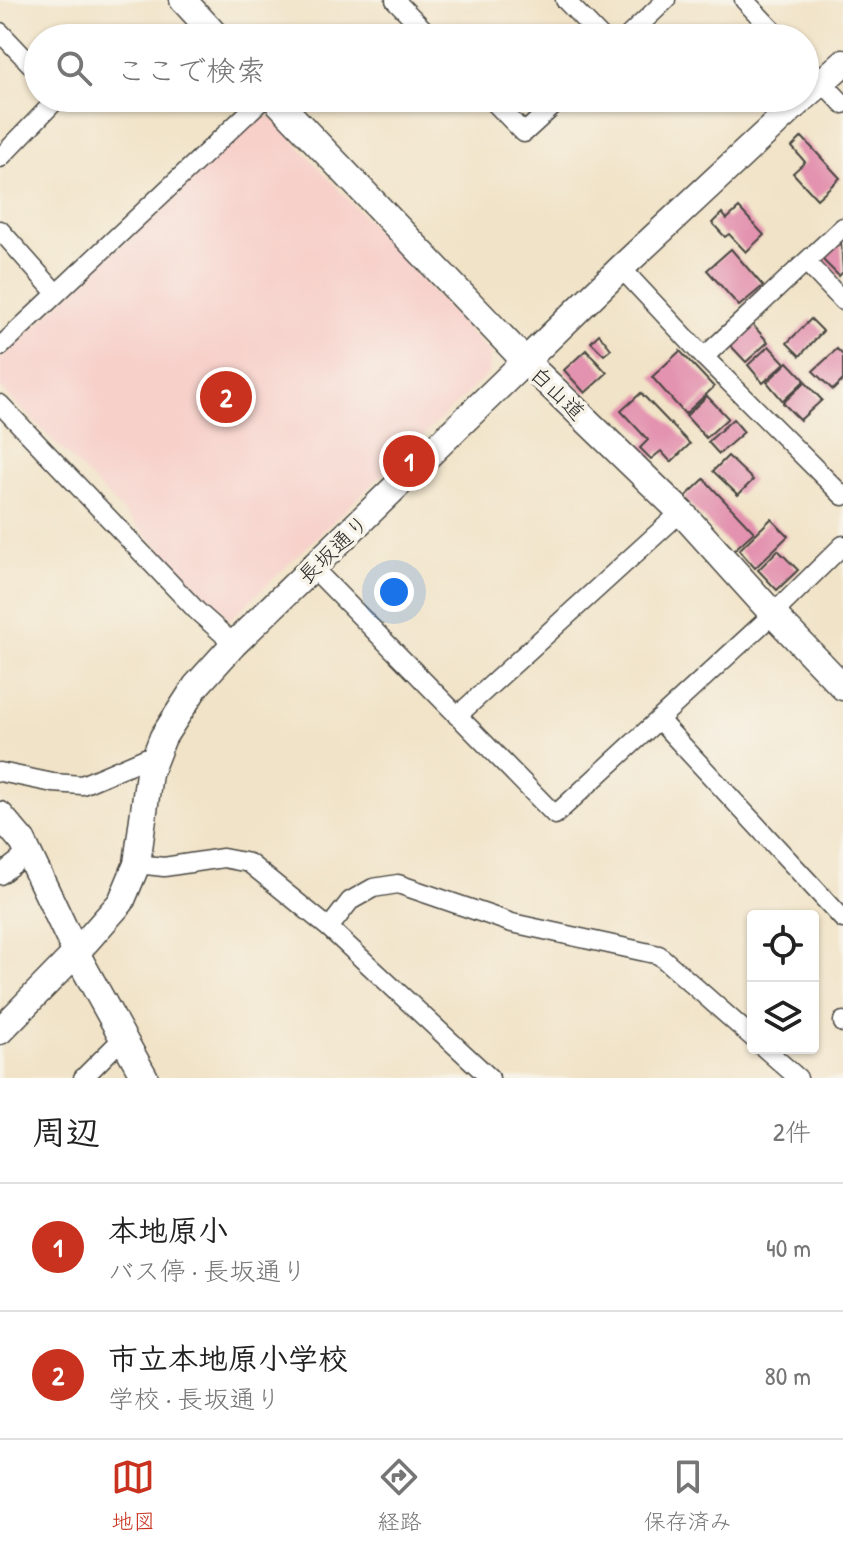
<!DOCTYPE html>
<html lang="ja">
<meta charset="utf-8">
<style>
body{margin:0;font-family:"Patrick Hand","Klee One",sans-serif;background:#f6f6f6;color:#222}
.controls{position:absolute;right:24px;bottom:24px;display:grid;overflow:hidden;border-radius:8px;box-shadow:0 2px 6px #0004}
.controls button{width:72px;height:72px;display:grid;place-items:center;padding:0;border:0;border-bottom:2px solid #e0e0e0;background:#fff;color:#222;font:40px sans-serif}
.you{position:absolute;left:394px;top:592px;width:28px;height:28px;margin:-20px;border:6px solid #fff;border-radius:50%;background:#1a73e8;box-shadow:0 0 0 12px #1a73e833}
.badge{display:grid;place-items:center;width:52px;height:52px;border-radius:50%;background:#c8321e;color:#fff;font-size:26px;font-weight:700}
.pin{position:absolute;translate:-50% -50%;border:4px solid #fff;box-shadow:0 2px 8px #0006}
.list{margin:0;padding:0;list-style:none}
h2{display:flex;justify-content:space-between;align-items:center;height:104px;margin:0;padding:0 32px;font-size:34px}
h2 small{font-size:26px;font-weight:400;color:#767676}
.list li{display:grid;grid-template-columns:52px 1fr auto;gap:24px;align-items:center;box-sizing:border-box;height:128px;padding:0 32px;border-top:2px solid #e0e0e0}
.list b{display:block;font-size:30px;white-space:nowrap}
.list p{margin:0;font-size:26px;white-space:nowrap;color:#767676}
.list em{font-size:26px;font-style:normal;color:#767676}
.icon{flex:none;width:44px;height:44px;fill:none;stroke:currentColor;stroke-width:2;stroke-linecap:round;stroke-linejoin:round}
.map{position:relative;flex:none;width:843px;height:1078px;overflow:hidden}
.search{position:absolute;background:#fff;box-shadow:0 2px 6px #0004;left:24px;right:24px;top:24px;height:88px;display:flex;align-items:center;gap:20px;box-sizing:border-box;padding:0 28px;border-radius:44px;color:#767676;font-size:30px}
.sheet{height:360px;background:#fff}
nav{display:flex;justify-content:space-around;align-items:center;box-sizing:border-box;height:112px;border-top:2px solid #e0e0e0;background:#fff;font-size:22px;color:#767676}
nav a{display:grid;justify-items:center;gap:4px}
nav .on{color:#c8321e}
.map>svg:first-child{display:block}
.built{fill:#f7d0ca}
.building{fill:#e392af}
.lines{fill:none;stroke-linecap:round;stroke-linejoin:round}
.street-casing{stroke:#494742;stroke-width:21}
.secondary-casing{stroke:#494742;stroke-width:29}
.street{stroke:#fff;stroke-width:18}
.secondary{stroke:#fff;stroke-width:26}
.labels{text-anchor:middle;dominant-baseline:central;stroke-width:7;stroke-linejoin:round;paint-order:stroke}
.street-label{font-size:22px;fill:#2b2b2b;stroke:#f7f3e8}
</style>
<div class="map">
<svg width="843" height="1078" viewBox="0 0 843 1078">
<rect width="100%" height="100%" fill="#f7f3e8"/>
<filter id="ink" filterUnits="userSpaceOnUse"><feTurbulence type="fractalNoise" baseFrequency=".0125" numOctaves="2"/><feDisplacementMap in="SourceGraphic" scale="16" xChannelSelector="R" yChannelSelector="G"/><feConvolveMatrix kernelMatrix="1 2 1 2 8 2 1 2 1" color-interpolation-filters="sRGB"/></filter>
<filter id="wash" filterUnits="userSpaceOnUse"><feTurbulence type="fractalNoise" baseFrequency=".006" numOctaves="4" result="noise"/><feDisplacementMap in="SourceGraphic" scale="32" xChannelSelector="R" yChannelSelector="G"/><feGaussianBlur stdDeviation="1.8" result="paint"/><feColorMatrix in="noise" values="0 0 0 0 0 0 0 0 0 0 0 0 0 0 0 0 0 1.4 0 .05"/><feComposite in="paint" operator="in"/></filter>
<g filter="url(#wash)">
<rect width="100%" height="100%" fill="#f1e3c7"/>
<path class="built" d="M258 115 272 117 491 355 488 374 230 620 0 387V360Z"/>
<g id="blocks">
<g class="building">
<path d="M802 137 840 178 817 199 793 173 805 162 792 147Z"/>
<path d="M739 208 764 235 746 252 729 234 725 237 712 223 722 213 727 219Z"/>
<path d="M841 241 843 272 839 276 822 259Z"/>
<path d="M731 249 763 286 739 306 707 270Z"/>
<path d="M811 319 823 331 800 356 787 343Z"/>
<path d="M752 324 768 342 746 362 730 345Z"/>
<path d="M599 334 611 349 604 355 591 342Z"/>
<path d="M769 346 785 363 763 383 748 365Z"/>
<path d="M837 349 843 355V380L833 390 813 371Z"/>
<path d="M586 350 607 373 585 393 564 370Z"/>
<path d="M680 351 714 387 685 414 652 377Z"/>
<path d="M788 362 805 380 783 401 767 382Z"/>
<path d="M805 382 822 400 800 420 783 403Z"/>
<path d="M641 393 690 444 671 462 661 451 651 459 640 448 648 440 621 411Z"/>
<path d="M707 396 728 418 706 438 686 416Z"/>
<path d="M733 419 744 432 719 454 708 442Z"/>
<path d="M728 456 753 480 738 495 713 471Z"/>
<path d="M704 479 754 532 734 550 684 498Z"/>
<path d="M771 519 788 536 755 568 739 550Z"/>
<path d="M778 550 798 570 777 590 758 570Z"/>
</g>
</g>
</g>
<g filter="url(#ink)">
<use href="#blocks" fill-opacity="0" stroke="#494742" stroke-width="2"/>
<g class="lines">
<defs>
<g id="street">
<path d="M395 0 432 38"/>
<path d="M565 0 602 38"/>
<path d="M744 0 780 38"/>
<path d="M0 32 38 72"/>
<path d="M626 38 666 0"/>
<path d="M805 64 843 104"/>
<path d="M490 98 524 133 562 98"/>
<path d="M0 158 58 98"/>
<path d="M0 230 56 293"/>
<path d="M807 263 843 301"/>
<path d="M621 268 704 357 843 496"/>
<path d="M0 347 264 98"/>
<path d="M704 357 843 227"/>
<path d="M0 404 197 611 234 644"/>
<path d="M313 568 555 815 773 614 843 545"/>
<path d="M457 716 681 512"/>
<path d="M659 720 843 919"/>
<path d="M0 772 53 783 82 785 157 753"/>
<path d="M137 864 164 867 223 858 249 863 329 928 490 1078"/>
<path d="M0 875 28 853"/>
<path d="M329 928 350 901 373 888 398 884 512 923 659 955 753 1038"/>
<path d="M843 1021V1023"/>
<path d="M764 1048 798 1078"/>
<path d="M83 1078 122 1039"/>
</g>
<g id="secondary">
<path d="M183 0 218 38"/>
<path d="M805 97 843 63"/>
<path d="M274 98 526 362 681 512 773 614 843 687"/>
<path d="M0 815 23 842 76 953 145 1078"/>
<path d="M0 1031 76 953 121 902 137 864 149 773 163 737 196 686 234 644 621 268 803 98"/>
</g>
</defs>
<use href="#street" class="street-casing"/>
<use href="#secondary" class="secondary-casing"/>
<use href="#street" class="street"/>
<use href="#secondary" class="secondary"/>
</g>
</g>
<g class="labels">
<g class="street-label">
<text transform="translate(558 393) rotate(44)">白山道</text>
<text transform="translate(333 549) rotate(-44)">長坂通り</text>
</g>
</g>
</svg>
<div class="controls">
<button><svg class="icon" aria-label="locate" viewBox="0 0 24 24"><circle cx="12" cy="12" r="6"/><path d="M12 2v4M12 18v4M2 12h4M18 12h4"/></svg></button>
<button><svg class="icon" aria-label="layers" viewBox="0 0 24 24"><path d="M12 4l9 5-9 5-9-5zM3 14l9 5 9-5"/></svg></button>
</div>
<div class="you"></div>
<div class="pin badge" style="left:409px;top:461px">1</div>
<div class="pin badge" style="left:226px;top:397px">2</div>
<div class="search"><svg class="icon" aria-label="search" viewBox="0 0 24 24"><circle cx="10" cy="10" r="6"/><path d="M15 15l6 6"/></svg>ここで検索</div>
</div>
<section class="sheet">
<h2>周辺<small>2件</small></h2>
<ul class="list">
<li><span class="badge">1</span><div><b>本地原小</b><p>バス停 · 長坂通り</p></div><em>40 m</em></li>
<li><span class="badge">2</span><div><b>市立本地原小学校</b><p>学校 · 長坂通り</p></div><em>80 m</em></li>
</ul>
</section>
<nav>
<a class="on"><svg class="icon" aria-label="map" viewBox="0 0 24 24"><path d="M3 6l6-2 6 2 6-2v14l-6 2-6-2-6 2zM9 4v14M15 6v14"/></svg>地図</a>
<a><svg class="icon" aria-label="directions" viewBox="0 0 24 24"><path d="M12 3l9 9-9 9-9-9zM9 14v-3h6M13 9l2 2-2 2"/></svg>経路</a>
<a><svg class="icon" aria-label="saved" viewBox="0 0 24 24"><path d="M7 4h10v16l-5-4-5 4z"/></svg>保存済み</a>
</nav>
